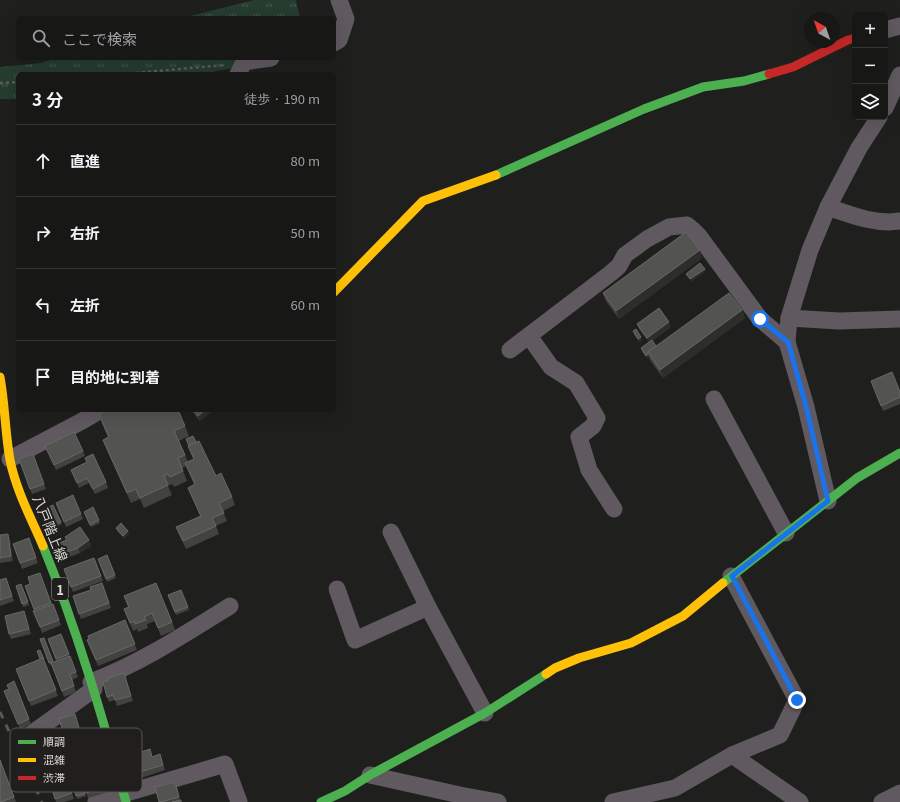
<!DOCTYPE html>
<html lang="ja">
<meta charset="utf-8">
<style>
body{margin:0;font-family:Georgia,"Noto Sans JP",serif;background:#20201f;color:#f1f3f6}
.controls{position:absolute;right:12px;top:12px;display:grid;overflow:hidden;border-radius:6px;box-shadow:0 4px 16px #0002}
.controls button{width:36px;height:36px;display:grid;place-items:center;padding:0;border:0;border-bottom:1px solid #363635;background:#171716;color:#f1f3f6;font:20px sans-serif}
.compass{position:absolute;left:804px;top:12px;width:36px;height:36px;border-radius:50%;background:#171716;box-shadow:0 4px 16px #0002;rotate:320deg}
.stop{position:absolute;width:12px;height:12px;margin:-9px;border:3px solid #1a73e8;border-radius:50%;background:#fff}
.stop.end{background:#1a73e8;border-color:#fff;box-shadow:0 1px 4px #0008}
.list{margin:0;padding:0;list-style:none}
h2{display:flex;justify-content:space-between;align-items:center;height:52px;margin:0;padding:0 16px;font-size:17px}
h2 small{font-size:13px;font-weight:400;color:#9e9fa1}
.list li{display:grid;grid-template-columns:26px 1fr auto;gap:12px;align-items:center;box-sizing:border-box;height:72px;padding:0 16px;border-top:1px solid #363635}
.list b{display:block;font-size:15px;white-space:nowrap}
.list em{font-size:13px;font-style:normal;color:#9e9fa1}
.icon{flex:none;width:22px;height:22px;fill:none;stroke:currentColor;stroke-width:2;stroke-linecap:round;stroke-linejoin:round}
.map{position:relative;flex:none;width:900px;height:802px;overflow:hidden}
.search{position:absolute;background:#171716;box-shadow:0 4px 16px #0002;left:16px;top:16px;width:320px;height:44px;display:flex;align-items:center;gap:10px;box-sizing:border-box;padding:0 14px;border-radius:6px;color:#9e9fa1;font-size:15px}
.panel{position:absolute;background:#171716;box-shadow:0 4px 16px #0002;left:16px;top:72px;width:320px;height:340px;border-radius:6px}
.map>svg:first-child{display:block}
.park{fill:url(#park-tufts)}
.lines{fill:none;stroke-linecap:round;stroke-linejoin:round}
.path{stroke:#5e5a5f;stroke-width:2.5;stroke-dasharray:3 3;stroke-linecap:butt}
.street{stroke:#605960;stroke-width:17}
.fast{stroke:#4caf50;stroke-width:9}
.slow{stroke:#ffc107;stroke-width:9}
.jam{stroke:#c62828;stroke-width:9}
.rail{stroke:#5a565a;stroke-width:3;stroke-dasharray:7 7;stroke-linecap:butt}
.wall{fill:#424241}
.shaded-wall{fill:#2d2d2c}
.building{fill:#535352;stroke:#686867}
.route{stroke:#1a73e8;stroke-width:5}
.labels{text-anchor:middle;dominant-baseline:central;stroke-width:4;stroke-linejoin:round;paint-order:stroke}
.shield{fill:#201f1d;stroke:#a2a1a0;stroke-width:1}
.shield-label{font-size:13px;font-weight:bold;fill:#dad9d8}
.street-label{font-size:14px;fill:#dad9d8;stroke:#201f1d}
.key{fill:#201f1d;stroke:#585755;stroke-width:1}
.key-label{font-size:11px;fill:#dad9d8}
</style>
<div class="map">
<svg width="900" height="802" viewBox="0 0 900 802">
<defs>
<pattern id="park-tufts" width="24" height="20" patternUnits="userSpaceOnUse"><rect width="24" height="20" fill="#253c2f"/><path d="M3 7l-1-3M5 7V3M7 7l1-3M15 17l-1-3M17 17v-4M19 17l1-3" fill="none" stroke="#44584c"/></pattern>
</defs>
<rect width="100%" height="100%" fill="#1f1f1e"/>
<g class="park">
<path d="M254 0H296L300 18H182Z"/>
<path d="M56 58H246L237 67 202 74H18V99H0V67L41 63Z"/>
</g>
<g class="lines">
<g class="path">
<path d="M124 74 224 65"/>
<path d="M0 83 18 82"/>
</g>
<g class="street">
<path d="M885 30 900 26"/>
<path d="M334 43 339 40 346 19 339 0"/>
<path d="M238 74 244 62 271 58"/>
<path d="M885 108 900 75"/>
<path d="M828 207C851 215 876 225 900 221"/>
<path d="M789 318 839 321 900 319"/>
<path d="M529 336 551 367 576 383 597 418 593 426 579 437 589 470 614 509"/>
<path d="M510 350 611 273 619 266 625 255 647 239 669 227 687 225 693 230 699 236 760 319 787 342"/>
<path d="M714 399 786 533"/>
<path d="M10 459 84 420 101 410"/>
<path d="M828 501 806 407 787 342 789 318 810 250 828 207 859 148 879 117"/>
<path d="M391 532 428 607 485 713"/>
<path d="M337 589 355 640 428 607"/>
<path d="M91 682C141 663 185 634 230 606"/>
<path d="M27 737 94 689"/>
<path d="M732 755 800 802"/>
<path d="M370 775 460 795 498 802"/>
<path d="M96 802 225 764 239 802"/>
<path d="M613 802 675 788 732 755 780 735 797 700 731 576"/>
<path d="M882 802 900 793"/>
</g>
<g class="fast">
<path d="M496 175 644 109 703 87 744 81 769 74"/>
<path d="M43 546C77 629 102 716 126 802"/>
<path d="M723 583 857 478 900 453"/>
<path d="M321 802 345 791 370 775 485 713 546 674"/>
</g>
<g class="slow">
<path d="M334 292 423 201 496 175"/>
<path d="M0 377C5 404 5 432 10 460 16 490 31 518 43 546"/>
<path d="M546 674 555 668 579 658 631 643 683 616 723 583"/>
</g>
<path class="jam" d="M769 74 793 67 848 40 855 38"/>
<path class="rail" d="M0 712 42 802"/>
</g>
<g class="wall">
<path d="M702 258 619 319 606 301 603 293Z"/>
<path d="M742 310 745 318 663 378 650 360 649 357 647 358 642 351 641 348 649 342 639 329 637 324 671 327 652 341 656 346Z"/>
<path d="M633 331 642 340 639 342 634 334Z"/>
<path d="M871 381 900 392V404L883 411Z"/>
<path d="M191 410H212V411L200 421Z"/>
<path d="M99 414 185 426 189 436 179 441 188 462 194 459 188 446 196 442 216 476 232 497 235 505 223 511 227 521 216 526 219 534 186 549 176 527 200 516 188 488 194 484 186 466 182 468 187 481 174 487 172 484 168 486 172 495 144 508 140 499 131 503 107 450 103 440 108 437 102 424Z"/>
<path d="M45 446 83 451 85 456 56 470Z"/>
<path d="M33 454 46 489 32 494 19 459Z"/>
<path d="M85 458 106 482 108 488 95 494 89 483 79 488 71 470 87 462Z"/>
<path d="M56 503 81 514 83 519 66 527Z"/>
<path d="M53 505 62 524 51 529 42 510Z"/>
<path d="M84 512 99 520 100 523 91 527Z"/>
<path d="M116 528 128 531 129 534 124 538 117 531Z"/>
<path d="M0 535 10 539 13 561 0 563Z"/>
<path d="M65 537 89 540 91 546 80 553 62 560 56 544 66 540Z"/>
<path d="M29 538 38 563 22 569 13 544Z"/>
<path d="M107 555 116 578 107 582 98 559Z"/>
<path d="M94 558 103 581 73 592 64 569Z"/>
<path d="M6 578 14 601 0 606V580Z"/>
<path d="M102 583 111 608 81 619 73 596 91 590Z"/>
<path d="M21 584 29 605 23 607 16 586Z"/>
<path d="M25 586 51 603 52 604H53L61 625 42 633Z"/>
<path d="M181 590 189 610 176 615 168 595Z"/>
<path d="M124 596 172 622 175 630 161 636 155 621 147 624 148 628 138 632 137 629 133 631 124 609 128 607Z"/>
<path d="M24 611 31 634 11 639 9 634Z"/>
<path d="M125 620 137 650 98 666 87 640Z"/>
<path d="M61 634 78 677 72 680 76 692 64 697 52 664 50 665 40 639 44 638 53 663 56 661 48 639Z"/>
<path d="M40 650 58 696 31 706 16 669 40 659Z"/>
<path d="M124 673 133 701 117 706 115 700 109 702 107 697 109 680Z"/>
<path d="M14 681 31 724 20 729 6 696 9 689Z"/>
<path d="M75 714 92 767 103 764 112 791 88 798 80 773 74 774 64 745 67 744 59 719Z"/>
<path d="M128 728 134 746 139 753 152 757 160 754 165 770 132 781 115 732Z"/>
<path d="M56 732 68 768 45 775 43 770Z"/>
<path d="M0 760 16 802H0Z"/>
<path d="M66 770 69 779 68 780 74 799 64 802H56L48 776Z"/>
<path d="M79 776 86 796 77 799 71 779Z"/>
<path d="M177 787 180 800 182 802H159Z"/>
</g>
<g class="shaded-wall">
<path d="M700 250 702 258 619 319 616 311Z"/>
<path d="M705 269 706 271 691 282 690 279Z"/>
<path d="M742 310 745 318 663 378 660 370Z"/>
<path d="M669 322 671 327 649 343 647 338Z"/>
<path d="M641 337 642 340 639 342 638 339Z"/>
<path d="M648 354 649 357 647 358 646 356Z"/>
<path d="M205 410H212V411L200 421 198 416Z"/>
<path d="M128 531 129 534 124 538 123 536Z"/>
<path d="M8 534 10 539 13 561 11 556Z"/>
<path d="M89 540 91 546 80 553 78 548Z"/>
</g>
<g class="building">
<path d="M686 232 700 250 616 311 603 293Z"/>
<path d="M700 263 705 269 690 279 686 274Z"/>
<path d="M729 293 742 310 660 370 648 352Z"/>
<path d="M659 308 669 322 647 338 637 324Z"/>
<path d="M636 329 641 337 638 339 633 331Z"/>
<path d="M652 340 656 346 648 352V354L646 356 641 348Z"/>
<path d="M892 372 900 392V397L881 406 871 381Z"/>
<path d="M107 410H178L185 426 174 431 185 455 178 458 183 471 170 477 168 474 164 476 168 485 140 498 136 489 127 493 103 440 109 437 99 414Z"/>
<path d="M194 410H205L198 416Z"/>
<path d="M74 432 83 451 54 465 45 446Z"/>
<path d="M193 436 196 442 189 446 186 439Z"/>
<path d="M199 441 216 476 221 473 232 497 219 503 224 513 212 518 216 526 183 541 176 527 201 516 188 488 195 484 185 463 194 459 188 446Z"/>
<path d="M33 454 44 484 30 489 19 459Z"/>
<path d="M93 454 106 482 93 489 87 478 77 483 71 470 87 462 85 458Z"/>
<path d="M73 495 81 514 64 522 56 503Z"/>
<path d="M53 505 61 522 50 527 42 510Z"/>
<path d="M93 507 99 520 90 525 84 512Z"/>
<path d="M121 523 128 531 123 536 116 528Z"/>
<path d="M80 527 89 540 78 548 60 554 56 544 67 540 65 537Z"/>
<path d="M8 534 11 556 0 558V535Z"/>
<path d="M29 538 36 558 20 563 13 544Z"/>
<path d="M107 555 115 575 106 579 98 559Z"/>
<path d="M94 558 101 576 71 587 64 569Z"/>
<path d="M40 573 51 603 34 609 25 586 30 584 28 577Z"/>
<path d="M6 578 12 596 0 600V580Z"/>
<path d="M102 583 109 603 79 614 73 596 91 590 90 587Z"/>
<path d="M156 583 172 622 158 628 152 613 144 617 146 620 135 624 134 621 130 623 124 609 129 607 124 596Z"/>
<path d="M21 584 28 602 22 604 16 586Z"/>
<path d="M181 590 188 607 175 612 168 595Z"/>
<path d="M53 604 59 620 40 627 33 611Z"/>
<path d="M24 611 29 629 9 634 5 616Z"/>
<path d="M125 620 135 644 96 660 87 640 89 639 88 636Z"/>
<path d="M61 634 69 654 56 659 48 639Z"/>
<path d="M44 638 53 661 49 663 40 639Z"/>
<path d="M40 650 44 659 43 658 40 659 37 651Z"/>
<path d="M70 656 76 672 70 674 74 686 62 691 51 663Z"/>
<path d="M43 658 56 690 29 701 16 669Z"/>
<path d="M124 673 131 696 115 700 113 695 107 697 103 682 109 680 108 678Z"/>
<path d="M14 681 29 719 18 724 4 691 9 689 7 685Z"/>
<path d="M75 714 81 735 66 740 59 719Z"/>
<path d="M54 727 66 762 43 770 31 734Z"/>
<path d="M136 745 138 753 150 749 152 757 160 754 163 765 130 775 122 750Z"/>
<path d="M0 760 14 797 1 802H0Z"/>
<path d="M103 764 110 786 86 793 79 771Z"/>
<path d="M66 776 72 793 55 799 50 782Z"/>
<path d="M79 776 85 794 76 796 71 779Z"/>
<path d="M175 782 179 797 161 802H159L155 787Z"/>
<path d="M181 800V802H172Z"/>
</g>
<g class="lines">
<path class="route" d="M760 319 788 342 806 406 828 501 732 576 797 700"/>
</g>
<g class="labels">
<rect class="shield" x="52" y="578" width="16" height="22" rx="3"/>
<g class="shield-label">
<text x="60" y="589">1</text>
</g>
<g class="street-label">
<text transform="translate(51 528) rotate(68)">八戸階上線</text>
</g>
</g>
<rect x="10" y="728" width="132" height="64" rx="6" class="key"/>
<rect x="18" y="740" width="18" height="4" fill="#4caf50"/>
<rect x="18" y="758" width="18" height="4" fill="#ffc107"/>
<rect x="18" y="776" width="18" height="4" fill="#c62828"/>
<g class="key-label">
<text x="43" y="746">順調</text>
<text x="43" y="764">混雑</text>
<text x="43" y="782">渋滞</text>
</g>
</svg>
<div class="controls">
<button>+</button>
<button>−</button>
<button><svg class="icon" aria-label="layers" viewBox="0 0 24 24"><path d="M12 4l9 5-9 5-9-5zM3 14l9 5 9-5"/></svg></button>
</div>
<svg class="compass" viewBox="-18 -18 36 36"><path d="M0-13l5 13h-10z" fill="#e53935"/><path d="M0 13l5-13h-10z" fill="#9e9fa1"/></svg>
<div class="stop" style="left:760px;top:319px"></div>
<div class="stop end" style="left:797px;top:700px"></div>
<div class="search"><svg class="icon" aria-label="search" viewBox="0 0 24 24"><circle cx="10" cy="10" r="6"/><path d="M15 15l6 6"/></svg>ここで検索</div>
<section class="panel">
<h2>3 分<small>徒歩 · 190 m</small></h2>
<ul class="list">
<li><svg class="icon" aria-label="ahead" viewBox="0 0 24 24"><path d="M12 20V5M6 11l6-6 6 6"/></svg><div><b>直進</b></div><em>80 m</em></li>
<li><svg class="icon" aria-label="right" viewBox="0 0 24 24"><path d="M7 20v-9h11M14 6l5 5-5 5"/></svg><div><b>右折</b></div><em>50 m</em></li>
<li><svg class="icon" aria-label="left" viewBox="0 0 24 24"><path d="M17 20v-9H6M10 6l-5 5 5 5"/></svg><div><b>左折</b></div><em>60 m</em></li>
<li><svg class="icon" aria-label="arrive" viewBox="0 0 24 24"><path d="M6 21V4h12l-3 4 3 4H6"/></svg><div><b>目的地に到着</b></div></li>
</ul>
</section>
</div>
